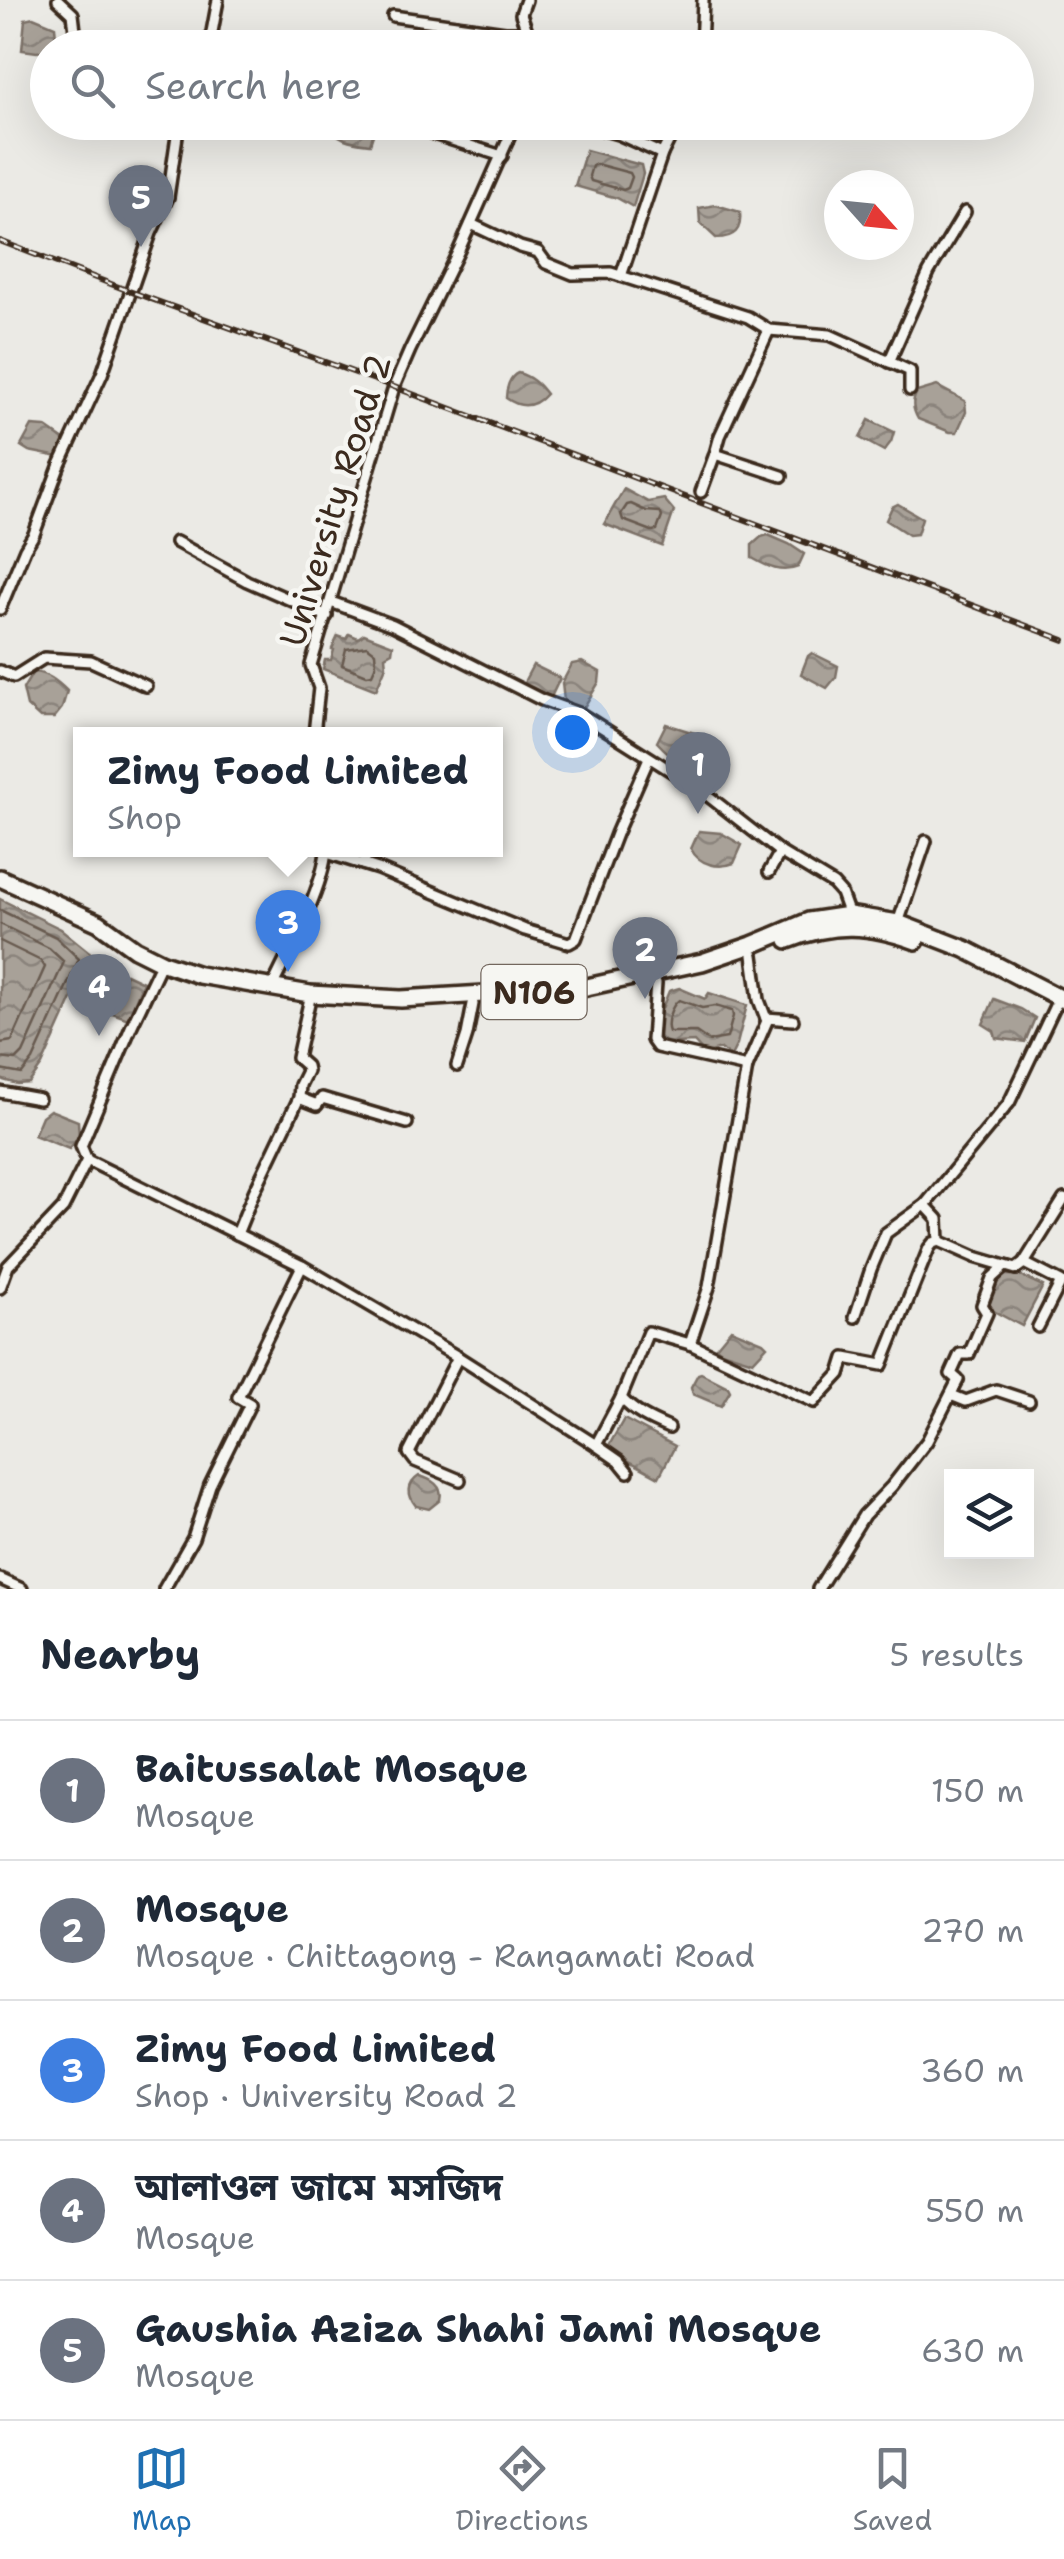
<!DOCTYPE html>
<meta charset="utf-8">
<style>
body{margin:0;font-family:"Shantell Sans","Noto Sans Bengali",sans-serif;background:#f2f2f3;color:#1f2937}
.controls{position:absolute;right:30px;bottom:30px;display:grid;overflow:hidden;border-radius:0px;box-shadow:0 10px 40px #0002}
.controls button{width:90px;height:90px;display:grid;place-items:center;padding:0;border:0;border-bottom:2px solid #e0e1e3;background:#fff;color:#1f2937;font:50px sans-serif}
.compass{position:absolute;left:824px;top:170px;width:90px;height:90px;border-radius:50%;background:#fff;box-shadow:0 10px 40px #0002;rotate:117deg}
.you{position:absolute;left:572px;top:732px;width:35px;height:35px;margin:-25px;border:8px solid #fff;border-radius:50%;background:#1a73e8;box-shadow:0 0 0 15px #1a73e833}
.badge{display:grid;place-items:center;width:65px;height:65px;border-radius:50%;background:#1f6fb2;color:#fff;font-size:32px;font-weight:700}
.pin{position:absolute;translate:-50% -82px;filter:drop-shadow(0 2px 5px #0008)}
.pin::after{content:'';position:absolute;top:52px;width:35px;height:30px;background:inherit;clip-path:polygon(0 0,100% 0,50% 100%)}
.popup{position:absolute;left:73px;top:727px;width:430px;height:130px;box-sizing:border-box;display:grid;place-content:center;border-radius:0px;background:#fff;filter:drop-shadow(0 2px 8px #0005);font-size:32px;white-space:nowrap;color:#747a83}
.popup b{font-size:38px;color:#1f2937}
.popup::after{content:'';position:absolute;left:50%;top:100%;margin-left:-20px;border:20px solid transparent;border-top-color:#fff}
.list{margin:0;padding:0;list-style:none}
h2{display:flex;justify-content:space-between;align-items:center;height:130px;margin:0;padding:0 40px;font-size:42px}
h2 small{font-size:32px;font-weight:400;color:#747a83}
.list li{display:grid;grid-template-columns:65px 1fr auto;gap:30px;align-items:center;box-sizing:border-box;height:140px;padding:0 40px;border-top:2px solid #e0e1e3}
.list b{display:block;font-size:38px;white-space:nowrap}
.list p{margin:0;font-size:32px;white-space:nowrap;color:#747a83}
.list em{font-size:32px;font-style:normal;color:#747a83}
.icon{flex:none;width:55px;height:55px;fill:none;stroke:currentColor;stroke-width:2;stroke-linecap:round;stroke-linejoin:round}
.map{position:relative;flex:none;width:1064px;height:1589px;overflow:hidden}
.search{position:absolute;background:#fff;box-shadow:0 10px 40px #0002;left:30px;right:30px;top:30px;height:110px;display:flex;align-items:center;gap:25px;box-sizing:border-box;padding:0 35px;border-radius:55px;color:#747a83;font-size:38px}
.sheet{height:830px;background:#fff}
nav{display:flex;justify-content:space-around;align-items:center;box-sizing:border-box;height:140px;border-top:2px solid #e0e1e3;background:#fff;font-size:28px;color:#747a83}
nav a{display:grid;justify-items:center;gap:5px}
nav .on{color:#1f6fb2}
.map>svg:first-child{display:block}
.water{fill:url(#water-waves);stroke:#7c7167;stroke-width:2.5}
.lines{fill:none;stroke-linecap:round;stroke-linejoin:round}
.shore{stroke:#675a4f;stroke-width:2.5}
.street-casing{stroke:#3b2a1e;stroke-width:16}
.highway-casing{stroke:#3b2a1e;stroke-width:22}
.street{stroke:#f6f6f2;stroke-width:9}
.highway{stroke:#f6f6f2;stroke-width:15}
.rail-casing{stroke:#3b2a1e;stroke-width:6}
.rail{stroke:#f6f6f2;stroke-width:2.5;stroke-dasharray:8;stroke-linecap:butt}
.labels{text-anchor:middle;dominant-baseline:central;stroke-width:9;stroke-linejoin:round;paint-order:stroke}
.shield{fill:#f6f6f2;stroke:#73675e;stroke-width:2.5}
.shield-label{font-size:32px;font-weight:bold;fill:#3b2a1e}
.street-label{font-size:35px;fill:#3b2a1e;stroke:#f6f6f2}
</style>
<div class="map">
<svg width="1064" height="1589" viewBox="0 0 1064 1589">
<defs>
<pattern id="water-waves" width="16" height="10" patternUnits="userSpaceOnUse" patternTransform="scale(2.5)"><rect width="16" height="10" fill="#a8a198"/><path d="M0 5q4-4 8 0t8 0" fill="none" stroke="#8a837b"/></pattern>
</defs>
<rect width="100%" height="100%" fill="#ebeae5"/>
<filter id="ink" filterUnits="userSpaceOnUse"><feTurbulence type="fractalNoise" baseFrequency=".01" numOctaves="2"/><feDisplacementMap in="SourceGraphic" scale="20" xChannelSelector="R" yChannelSelector="G"/><feConvolveMatrix kernelMatrix="1 2 1 2 8 2 1 2 1" color-interpolation-filters="sRGB"/></filter>
<g filter="url(#ink)">
<g class="water">
<path d="M33 17 55 26 56 38 47 50 37 52 22 50 25 19Z"/>
<path d="M329 123V122L377 123 370 144C353 142 334 140 329 123Z"/>
<path d="M586 150 641 165 643 174 633 207 617 198 575 186Z"/>
<path d="M716 205 740 212C742 230 735 238 716 238L700 223 699 208Z"/>
<path d="M518 373C531 377 538 383 546 394 534 408 520 408 506 398 506 389 509 377 518 373Z"/>
<path d="M937 386 965 401 966 412 957 432H950L918 419C913 410 911 402 917 392Z"/>
<path d="M869 420 894 432 891 442 884 451 860 438Z"/>
<path d="M32 426 45 427 64 440 59 457 29 451 21 446Z"/>
<path d="M624 489 648 502 664 499 674 511 662 546 604 524Z"/>
<path d="M898 504 922 518 917 534 909 535 886 520 892 507Z"/>
<path d="M768 535 789 544 804 554 798 567C781 574 768 567 752 558V545L761 537Z"/>
<path d="M349 634 358 638 364 634 393 645 392 652 385 656 386 666 376 690 323 669 325 660H331L334 650 332 649 338 636 346 639Z"/>
<path d="M812 653 838 666 836 677 827 688 801 674 808 656Z"/>
<path d="M582 662 600 672 599 682 583 709 564 701 562 683 572 664Z"/>
<path d="M533 665 560 678 551 697 525 685V680Z"/>
<path d="M33 672C47 673 57 681 67 691L62 708 54 718H40L27 706 23 689Z"/>
<path d="M666 724 698 734 706 743 702 764C680 765 672 758 657 742Z"/>
<path d="M699 831 721 833 742 845 734 863C719 869 699 865 691 849Z"/>
<path d="M0 899 61 929 92 954 42 1065 29 1083 17 1084 0 1079Z"/>
<path d="M126 974 143 982 128 1019 110 1012Z"/>
<path d="M679 988 705 999 709 993 747 1005 737 1044 731 1056 720 1049 705 1054 694 1042 658 1044 656 1023 669 991Z"/>
<path d="M994 999 1021 1009 1035 1018 1025 1042 996 1038 994 1031 983 1024Z"/>
<path d="M50 1110 78 1121 79 1137 69 1149 34 1135 42 1116Z"/>
<path d="M1001 1275H1019L1043 1286 1022 1326 986 1307 997 1277Z"/>
<path d="M731 1329 763 1342 767 1346 753 1361 721 1351 716 1347Z"/>
<path d="M701 1373 728 1387 730 1391 721 1406 693 1394 691 1387 698 1374Z"/>
<path d="M624 1419 675 1446 659 1477 607 1449Z"/>
<path d="M419 1476C431 1479 444 1486 440 1500L429 1509 416 1506C407 1495 407 1484 419 1476Z"/>
</g>
<g class="lines">
<g class="shore">
<path d="M596 164 630 173 632 177 628 188 623 190 591 181 589 176 592 166Z"/>
<path d="M631 504 646 511 660 512 662 517 657 530 652 531 623 520 621 514 627 505Z"/>
<path d="M367 646 375 652 376 665 372 674 367 675 342 665 346 649Z"/>
<path d="M0 910 56 937 79 959 33 1060 22 1074 0 1070"/>
<path d="M0 924 49 948 64 962 23 1053 16 1060 0 1058"/>
<path d="M0 941 41 961 45 967 12 1041 0 1043"/>
<path d="M679 1000 702 1008 715 1006 732 1011 733 1016 727 1038 709 1041 696 1032H669C665 1023 671 1006 679 1000Z"/>
</g>
<defs>
<g id="street">
<path d="M58 0 73 14 77 48"/>
<path d="M526 0 521 14 533 48"/>
<path d="M393 16 505 32H527"/>
<path d="M209 48 218 0"/>
<path d="M701 48 703 0"/>
<path d="M578 122 618 134 662 154"/>
<path d="M433 134 502 156"/>
<path d="M471 224 520 247 538 252 546 263 573 274 611 273 748 317 769 330 830 335 910 371V390"/>
<path d="M621 276 662 154 678 122"/>
<path d="M769 330 720 436 715 454 782 476"/>
<path d="M889 362 929 272 965 212"/>
<path d="M701 492 715 454"/>
<path d="M176 542 247 581 327 616"/>
<path d="M331 602 393 625 542 700 581 714 698 788 780 852 833 884 841 893 849 915"/>
<path d="M0 609 25 549 34 534 59 467 102 374 151 233 168 197 179 122"/>
<path d="M0 671 14 677 44 658 91 661 146 686"/>
<path d="M314 734 319 688 311 665 394 387 410 350 459 250 516 122"/>
<path d="M327 853 378 869 525 930 569 943 576 939 616 834 649 758"/>
<path d="M363 864 369 850"/>
<path d="M769 872 780 852"/>
<path d="M898 923 926 841"/>
<path d="M656 983 652 1040 657 1047 747 1067"/>
<path d="M272 987C289 952 323 888 326 851"/>
<path d="M766 1018 793 1020"/>
<path d="M457 1066 467 1035 473 1004"/>
<path d="M0 1092 39 1099"/>
<path d="M299 1098 317 1105 322 1098 407 1123"/>
<path d="M87 1160 302 1266"/>
<path d="M237 1234 254 1192 299 1098 300 1085 307 1071 306 1066 297 1058 310 998"/>
<path d="M939 1241 975 1257 1016 1269 1024 1263 1064 1199"/>
<path d="M1024 1263 1061 1282 1038 1327"/>
<path d="M0 1288 8 1266 63 1208 87 1160 81 1146 132 1025 158 970"/>
<path d="M855 1317 871 1269 886 1233 925 1205"/>
<path d="M690 1344 814 1402 840 1374 845 1358 882 1365 929 1248 933 1243 939 1241 938 1219 925 1205 1009 1103 1055 1006"/>
<path d="M458 1357 409 1453 415 1461 460 1480"/>
<path d="M951 1395 966 1401 996 1390 1029 1401"/>
<path d="M621 1398C635 1413 650 1420 669 1428"/>
<path d="M596 1445 619 1461 628 1472"/>
<path d="M0 1579 22 1589"/>
<path d="M164 1589 193 1538 210 1485 250 1404 238 1397 302 1266 458 1357 596 1445 621 1398 648 1332 690 1344 709 1287 747 1067 767 1021 759 1000 753 955"/>
<path d="M818 1589 864 1515 892 1486 927 1441 958 1380 951 1374 960 1354H969L987 1313 982 1305 992 1278 1004 1267"/>
</g>
<g id="highway">
<path d="M0 878 99 923 135 949 163 963 199 975 310 994 401 999 582 988 702 962 752 945 809 921 849 915 898 923 965 949 1064 1000"/>
<path d="M788 940C834 922 869 924 916 941"/>
</g>
</defs>
<use href="#street" class="street-casing"/>
<use href="#highway" class="highway-casing"/>
<use href="#street" class="street"/>
<use href="#highway" class="highway"/>
<defs>
<path id="rail" d="M0 241 129 291 394 387 1064 640"/>
</defs>
<use href="#rail" class="rail-casing"/>
<use href="#rail" class="rail"/>
</g>
</g>
<g class="labels">
<rect class="shield" x="481.5" y="965" width="105" height="54" rx="8"/>
<g class="shield-label">
<text x="534" y="992">N106</text>
</g>
<g class="street-label">
<text transform="translate(335 500) rotate(-73)">University Road 2</text>
</g>
</g>
</svg>
<div class="controls">
<button><svg class="icon" aria-label="layers" viewBox="0 0 24 24"><path d="M12 4l9 5-9 5-9-5zM3 14l9 5 9-5"/></svg></button>
</div>
<svg class="compass" viewBox="-18 -18 36 36"><path d="M0-13l5 13h-10z" fill="#e53935"/><path d="M0 13l5-13h-10z" fill="#747a83"/></svg>
<div class="you"></div>
<div class="pin badge" style="left:698px;top:814px;background:#6b7280">1</div>
<div class="pin badge" style="left:645px;top:999px;background:#6b7280">2</div>
<div class="pin badge" style="left:288px;top:972px;background:#3f7fe0">3</div>
<div class="popup"><b>Zimy Food Limited</b>Shop</div>
<div class="pin badge" style="left:99px;top:1036px;background:#6b7280">4</div>
<div class="pin badge" style="left:141px;top:247px;background:#6b7280">5</div>
<div class="search"><svg class="icon" aria-label="search" viewBox="0 0 24 24"><circle cx="10" cy="10" r="6"/><path d="M15 15l6 6"/></svg>Search here</div>
</div>
<section class="sheet">
<h2>Nearby<small>5 results</small></h2>
<ul class="list">
<li><span class="badge" style="background:#6b7280">1</span><div><b>Baitussalat Mosque</b><p>Mosque</p></div><em>150 m</em></li>
<li><span class="badge" style="background:#6b7280">2</span><div><b>Mosque</b><p>Mosque · Chittagong - Rangamati Road</p></div><em>270 m</em></li>
<li><span class="badge" style="background:#3f7fe0">3</span><div><b>Zimy Food Limited</b><p>Shop · University Road 2</p></div><em>360 m</em></li>
<li><span class="badge" style="background:#6b7280">4</span><div><b>আলাওল জামে মসজিদ</b><p>Mosque</p></div><em>550 m</em></li>
<li><span class="badge" style="background:#6b7280">5</span><div><b>Gaushia Aziza Shahi Jami Mosque</b><p>Mosque</p></div><em>630 m</em></li>
</ul>
</section>
<nav>
<a class="on"><svg class="icon" aria-label="map" viewBox="0 0 24 24"><path d="M3 6l6-2 6 2 6-2v14l-6 2-6-2-6 2zM9 4v14M15 6v14"/></svg>Map</a>
<a><svg class="icon" aria-label="directions" viewBox="0 0 24 24"><path d="M12 3l9 9-9 9-9-9zM9 14v-3h6M13 9l2 2-2 2"/></svg>Directions</a>
<a><svg class="icon" aria-label="saved" viewBox="0 0 24 24"><path d="M7 4h10v16l-5-4-5 4z"/></svg>Saved</a>
</nav>
